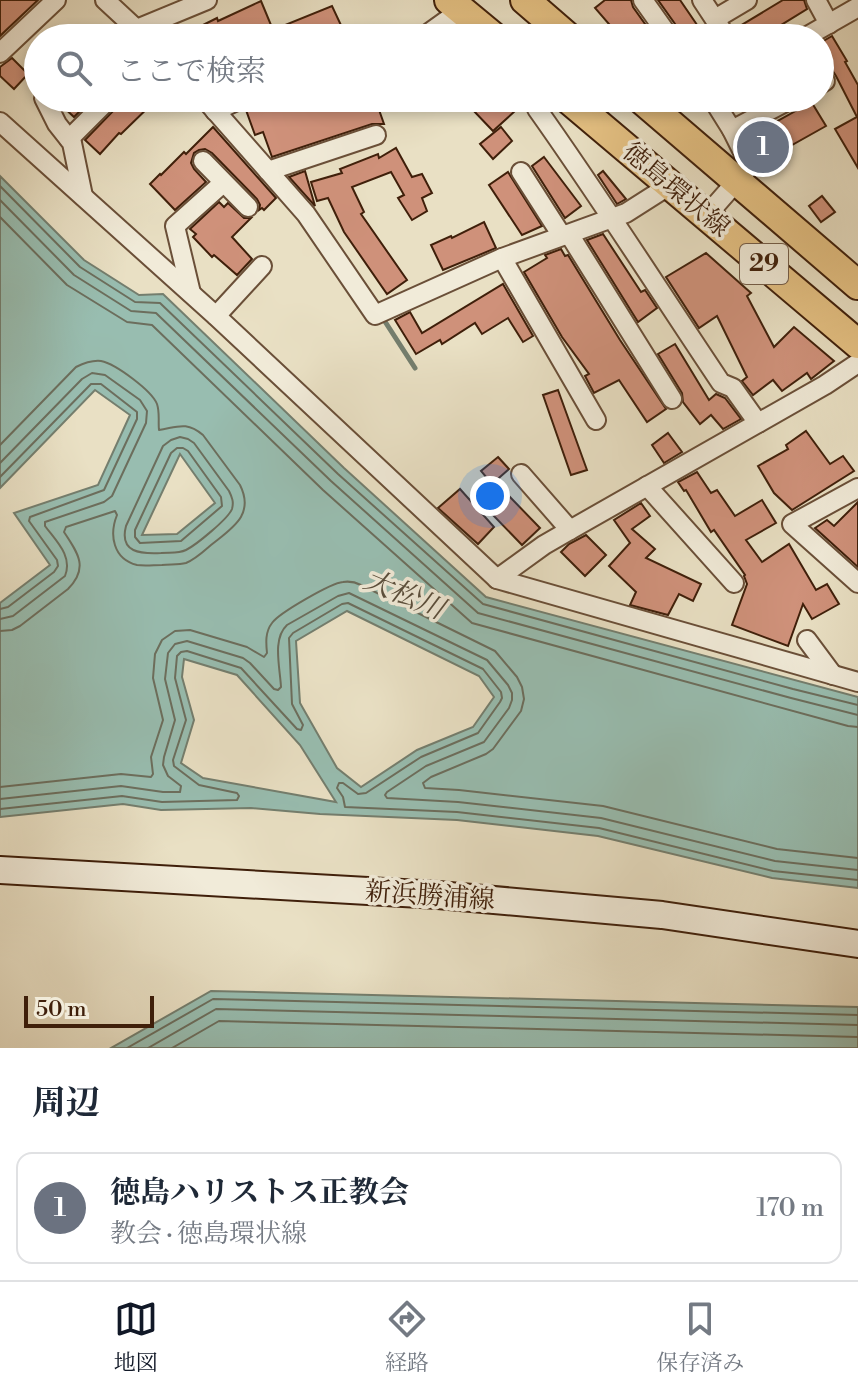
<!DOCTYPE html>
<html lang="ja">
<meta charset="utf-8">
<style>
body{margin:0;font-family:"Libre Bodoni","Noto Serif JP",serif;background:#f2f2f3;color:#1f2937}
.scale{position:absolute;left:24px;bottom:20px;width:130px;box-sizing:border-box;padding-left:8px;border:4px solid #3f1f0a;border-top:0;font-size:22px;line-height:28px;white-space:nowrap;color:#3f1f0a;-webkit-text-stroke:6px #f1ebd9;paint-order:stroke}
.you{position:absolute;left:490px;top:496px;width:28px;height:28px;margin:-20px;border:6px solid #fff;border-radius:50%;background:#1a73e8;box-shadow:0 0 0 12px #1a73e833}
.badge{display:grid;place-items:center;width:52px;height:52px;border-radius:50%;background:#111827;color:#fff;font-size:26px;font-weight:700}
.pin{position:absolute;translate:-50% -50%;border:4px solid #fff;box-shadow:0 2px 8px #0006}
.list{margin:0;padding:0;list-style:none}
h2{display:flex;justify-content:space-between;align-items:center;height:104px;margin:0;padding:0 32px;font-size:34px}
h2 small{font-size:26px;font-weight:400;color:#747a83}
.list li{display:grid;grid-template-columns:52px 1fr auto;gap:24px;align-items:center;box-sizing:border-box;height:112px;margin:0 16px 16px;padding:0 16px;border:2px solid #e0e1e3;border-radius:16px}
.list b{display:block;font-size:30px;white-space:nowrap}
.list p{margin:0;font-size:26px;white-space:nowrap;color:#747a83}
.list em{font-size:26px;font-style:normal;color:#747a83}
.icon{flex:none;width:44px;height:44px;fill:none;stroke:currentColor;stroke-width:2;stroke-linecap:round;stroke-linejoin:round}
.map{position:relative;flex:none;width:858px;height:1048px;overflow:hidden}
.search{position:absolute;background:#fff;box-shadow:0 4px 12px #0003;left:24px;right:24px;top:24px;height:88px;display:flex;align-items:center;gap:20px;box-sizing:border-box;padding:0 28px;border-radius:44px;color:#747a83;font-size:30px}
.sheet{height:232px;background:#fff}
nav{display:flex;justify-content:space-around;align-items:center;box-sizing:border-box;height:112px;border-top:2px solid #e0e1e3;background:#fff;font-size:22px;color:#747a83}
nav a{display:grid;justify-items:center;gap:4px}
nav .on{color:#111827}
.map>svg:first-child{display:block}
.water{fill:#98bdb0;stroke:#747e6e;stroke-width:2;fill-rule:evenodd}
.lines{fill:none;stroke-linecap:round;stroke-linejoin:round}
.shore{stroke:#6c6e5d;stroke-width:2}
.stream{stroke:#747e6e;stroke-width:5}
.building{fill:#cf917a;stroke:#3f1f0a;stroke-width:2}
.street-casing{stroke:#6a4f38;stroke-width:22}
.secondary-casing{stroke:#3f1f0a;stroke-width:30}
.primary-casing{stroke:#3f1f0a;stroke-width:32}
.street{stroke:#f1ebd9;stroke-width:18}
.secondary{stroke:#f1ebd9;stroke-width:26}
.primary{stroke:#e4c082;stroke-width:28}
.labels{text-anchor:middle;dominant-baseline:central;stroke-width:7;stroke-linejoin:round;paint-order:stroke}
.shield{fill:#f1ebd9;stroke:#745c48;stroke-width:2}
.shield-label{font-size:24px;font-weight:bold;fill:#3f1f0a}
.street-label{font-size:26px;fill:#3f1f0a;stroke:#f1ebd9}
.water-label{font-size:28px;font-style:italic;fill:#5a4e3c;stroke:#f1ebd9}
</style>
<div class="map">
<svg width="858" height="1048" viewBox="0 0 858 1048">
<rect width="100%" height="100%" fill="#e9e0c4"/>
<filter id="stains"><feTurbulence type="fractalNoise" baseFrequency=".0025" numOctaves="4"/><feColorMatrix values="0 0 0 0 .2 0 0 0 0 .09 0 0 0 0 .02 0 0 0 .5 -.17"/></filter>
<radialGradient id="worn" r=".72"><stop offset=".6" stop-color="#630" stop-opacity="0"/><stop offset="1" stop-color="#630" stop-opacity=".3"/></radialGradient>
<g class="water">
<path d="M0 176 84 260 139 295 163 294 344 468 486 597 858 697V888L772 878 598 836 457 820 320 814 251 808 161 810 123 804 0 817V603L50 565 14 513 98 485 130 415 95 390 0 488ZM180 454 215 503 177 534 142 535ZM347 611 479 676 494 697 473 727 417 750 361 787 337 768 300 703 296 641ZM184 659 237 675 300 745 336 802 203 778 181 763 194 720 182 677Z"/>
<path d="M211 991 858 1007V1048H111Z"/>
</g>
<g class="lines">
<g class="shore">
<path d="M0 186 80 267 135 302 160 303 338 474 483 604 793 689 858 705"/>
<path d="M0 200 74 275 131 311 156 313 331 481 478 613 791 698 858 715"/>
<path d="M0 217 67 285 127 322 152 325 323 490 472 623 848 726 858 727"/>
<path d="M180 437 188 439 194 443 229 491C232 497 234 502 232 509 228 519 196 545 186 550 178 554 169 552 161 553 141 554 119 553 126 526L163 446 171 440Z"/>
<path d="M0 445 76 367C84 363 92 360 101 361 116 364 152 391 157 404 160 413 158 422 159 430 178 427 186 421 203 435L240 485C255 515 232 528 211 545 204 551 196 559 186 563 178 565 170 564 162 565 154 565 145 566 137 565 113 559 109 535 117 515L115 511 66 527 64 532C78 553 89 568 68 589L20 626 12 630 0 631"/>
<path d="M177 448H183L188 451 221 497 222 506 181 541 140 543 135 537V530L171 453Z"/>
<path d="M0 463 82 379 92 373 105 375 140 400 147 411 146 423 112 496 104 502 45 522V526C56 541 73 556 65 576L13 616 0 619"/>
<path d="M0 477 91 384H101L137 412V419L104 490 30 517 29 521 57 560 58 566 54 572 8 607 0 609"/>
<path d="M0 787 121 774 151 777 153 774 151 757 163 720 153 678 155 654 162 640 175 631 190 630 247 647 264 657 267 653C266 643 265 632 272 623 279 613 331 583 343 582 349 581 355 582 361 585L495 651 517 677 522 687 524 699 521 711 493 749 486 754 431 777 423 783 425 788 459 790 603 806 777 849 858 858"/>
<path d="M0 799 121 786 163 792H180L181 786 168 776 163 765 164 757 175 720 165 679 168 653 175 644 187 641 243 658 250 663 274 689 278 690 281 687C280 667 272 639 287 625L338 596 349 593 487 660 508 685 512 693V700L509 708 484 742 426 766 387 792 385 795 387 798 458 802 601 818 775 861 858 870"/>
<path d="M0 809 122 796 162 802 237 800 239 796 237 793 199 785 174 766 173 760 186 720 175 678 177 656 181 652 187 651 241 668 297 729 301 730 303 725 292 704 289 638 293 633 342 604 348 603 483 669 501 692 502 698 500 702 478 733 421 757 366 793 358 794 343 783H339L337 788 343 797 345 807 457 812 599 828 773 871 858 880"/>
<path d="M127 1048 213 999 858 1015"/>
<path d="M148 1048 216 1009 858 1025"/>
<path d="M172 1048 219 1021 858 1037"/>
</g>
<path class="stream" d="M384 320 415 368"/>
</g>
<g class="building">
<path d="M0 0H38L0 36Z"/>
<path d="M605 0H631L633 7 655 38H621L595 8Z"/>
<path d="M658 0H680L706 38H682L680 31Z"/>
<path d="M783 0H804L807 9 760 38H739L735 29Z"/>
<path d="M261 1 273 30 332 6 347 38H177L217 18 218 21Z"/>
<path d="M832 36 847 61 845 62 858 85V168L835 129 857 117 836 76 820 51V43Z"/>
<path d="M12 58 28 74 14 89 0 76V67Z"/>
<path d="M57 98H93L74 117 60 104Z"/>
<path d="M122 98H158L121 134 119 133 100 154 85 140 118 106Z"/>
<path d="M269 98H392L378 107 384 124H372L272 157 263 132 255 135 246 110 253 104Z"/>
<path d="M485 98H503L515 111 493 131 470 107Z"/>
<path d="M809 98 826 126 778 153 780 155 762 165 749 137 799 109 805 100Z"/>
<path d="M213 127 276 198 264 210 262 208 259 210 260 205 257 199 212 153 205 149 199 150 194 153 191 163 194 169 206 182 175 210 150 184 160 174 161 175 184 152 186 154Z"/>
<path d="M501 127 512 141 493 159 480 144Z"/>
<path d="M396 148 412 177 422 174 432 193 422 198 427 211 412 220 398 198 404 195 391 172 352 187 364 212 361 214 407 280 387 294 344 232 328 198 317 201 311 182 342 173 340 169 378 154 379 158Z"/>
<path d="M544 157 581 206 565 218 532 166Z"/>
<path d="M305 171 315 206 289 177Z"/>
<path d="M603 171 626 199 617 204 598 175Z"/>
<path d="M508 172 542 226 522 235 489 185Z"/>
<path d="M822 196 835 212 821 222 809 206Z"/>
<path d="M219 202 224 207 228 203 244 218H251L232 237 252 259 237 275 214 255 212 257 193 237 196 234 190 229Z"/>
<path d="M484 222 496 248 443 270 431 245 451 236 452 238Z"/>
<path d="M603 234 641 292 645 290 657 308 638 322 587 240Z"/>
<path d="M561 249 565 256 568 255 620 340 666 409 647 422 619 380 594 393 585 376 589 374 562 337 524 272 547 258 545 255Z"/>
<path d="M706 253 751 293 747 296 774 347 794 327 834 361 811 379 807 373 782 391 773 380 753 395 742 381 747 377 717 316 699 328 666 277Z"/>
<path d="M503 284 533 336 523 342 508 318 482 334 475 323 442 344 440 340 416 354 395 320 410 312 422 333Z"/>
<path d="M675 344 709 400 716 394 725 398 741 419 723 429 711 415 700 424 683 402 682 393 658 354Z"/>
<path d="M558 390 587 470 571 475 543 395Z"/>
<path d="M806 431 830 464 843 456 854 471 792 510 774 493 758 466 788 449 786 445Z"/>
<path d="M668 433 682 452 664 463 652 445Z"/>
<path d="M498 457 509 469 492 484 481 471Z"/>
<path d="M697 472 711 493 717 490 735 516 762 500 776 523 746 540 762 562 789 544 816 590 827 584 839 604 812 619 803 604 788 646 732 625 747 584 744 576 745 575 714 530 711 532 686 490 684 491 678 482Z"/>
<path d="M460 489 494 527 478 544 438 508Z"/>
<path d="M509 496 540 528 522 545 491 513Z"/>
<path d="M858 502V567L815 528 827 520 834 526Z"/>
<path d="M641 503 650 516 632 529 655 549 646 558 701 584 693 601 679 594 668 615 630 605 636 592 609 566 630 543 614 520Z"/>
<path d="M586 535 606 555 585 576 561 552 569 544Z"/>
</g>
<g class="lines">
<defs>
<g id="street">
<path d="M105 0 146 38"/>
<path d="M643 0 670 38"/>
<path d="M702 0 727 38"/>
<path d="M816 0 829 24"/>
<path d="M715 19 747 0"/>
<path d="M115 38 207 0"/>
<path d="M422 38 461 10"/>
<path d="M804 38 858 7"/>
<path d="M0 53 56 0"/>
<path d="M820 84 825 81"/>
<path d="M44 98 57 124 72 143 83 196"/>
<path d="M204 98 306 214 375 315 502 258 626 213 670 185"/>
<path d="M547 98 537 109C601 199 660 292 721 383L733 388 758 423"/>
<path d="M215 111 243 98"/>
<path d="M0 122 216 316 497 579 858 682"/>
<path d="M732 130 793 98"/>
<path d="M69 139 110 98"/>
<path d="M203 161 248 207"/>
<path d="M268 171 376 135"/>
<path d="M521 172 562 236"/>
<path d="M707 215 750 166 732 130 712 98"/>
<path d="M569 234 672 399"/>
<path d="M502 258 596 420"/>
<path d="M191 293 175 226 223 183"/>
<path d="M216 316 262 266"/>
<path d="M521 474 570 530"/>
<path d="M647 486 734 583"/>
<path d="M858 488 792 524 858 583"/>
<path d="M497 579 544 545 570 530 825 385 858 363"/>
<path d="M807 640 833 675"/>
</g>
<path id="secondary" d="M0 870 438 895 662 915 858 944"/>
<g id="primary">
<path d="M449 0 495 38"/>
<path d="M525 0 569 38"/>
<path d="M567 98 858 344"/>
<path d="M640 98 858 285"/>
</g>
</defs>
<use href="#street" class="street-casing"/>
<use href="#secondary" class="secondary-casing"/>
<use href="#primary" class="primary-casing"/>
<use href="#street" class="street"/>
<use href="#secondary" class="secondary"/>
<use href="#primary" class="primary"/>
</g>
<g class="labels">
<rect class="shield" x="740" y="244" width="48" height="40" rx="6"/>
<g class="shield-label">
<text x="764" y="264">29</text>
</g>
<g class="street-label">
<text transform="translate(676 190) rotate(40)">徳島環状線</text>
<text transform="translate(430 896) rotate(4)">新浜勝浦線</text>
</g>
<g class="water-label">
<text transform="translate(404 595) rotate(23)">大松川</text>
</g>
</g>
<rect width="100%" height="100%" filter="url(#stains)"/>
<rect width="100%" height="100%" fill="url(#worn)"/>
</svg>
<div class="scale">50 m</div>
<div class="you"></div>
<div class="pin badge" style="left:763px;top:147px;background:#6b7280">1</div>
<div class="search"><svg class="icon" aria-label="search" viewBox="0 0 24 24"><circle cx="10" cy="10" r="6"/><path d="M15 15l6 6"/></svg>ここで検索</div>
</div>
<section class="sheet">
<h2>周辺<small></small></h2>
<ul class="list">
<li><span class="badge" style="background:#6b7280">1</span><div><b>徳島ハリストス正教会</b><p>教会 · 徳島環状線</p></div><em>170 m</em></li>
</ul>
</section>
<nav>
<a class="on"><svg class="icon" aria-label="map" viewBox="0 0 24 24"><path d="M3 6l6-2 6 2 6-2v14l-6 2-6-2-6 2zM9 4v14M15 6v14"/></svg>地図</a>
<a><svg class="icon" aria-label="directions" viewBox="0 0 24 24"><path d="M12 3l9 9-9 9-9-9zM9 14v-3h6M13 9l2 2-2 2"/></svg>経路</a>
<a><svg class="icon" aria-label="saved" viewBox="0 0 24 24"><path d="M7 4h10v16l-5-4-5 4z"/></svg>保存済み</a>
</nav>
